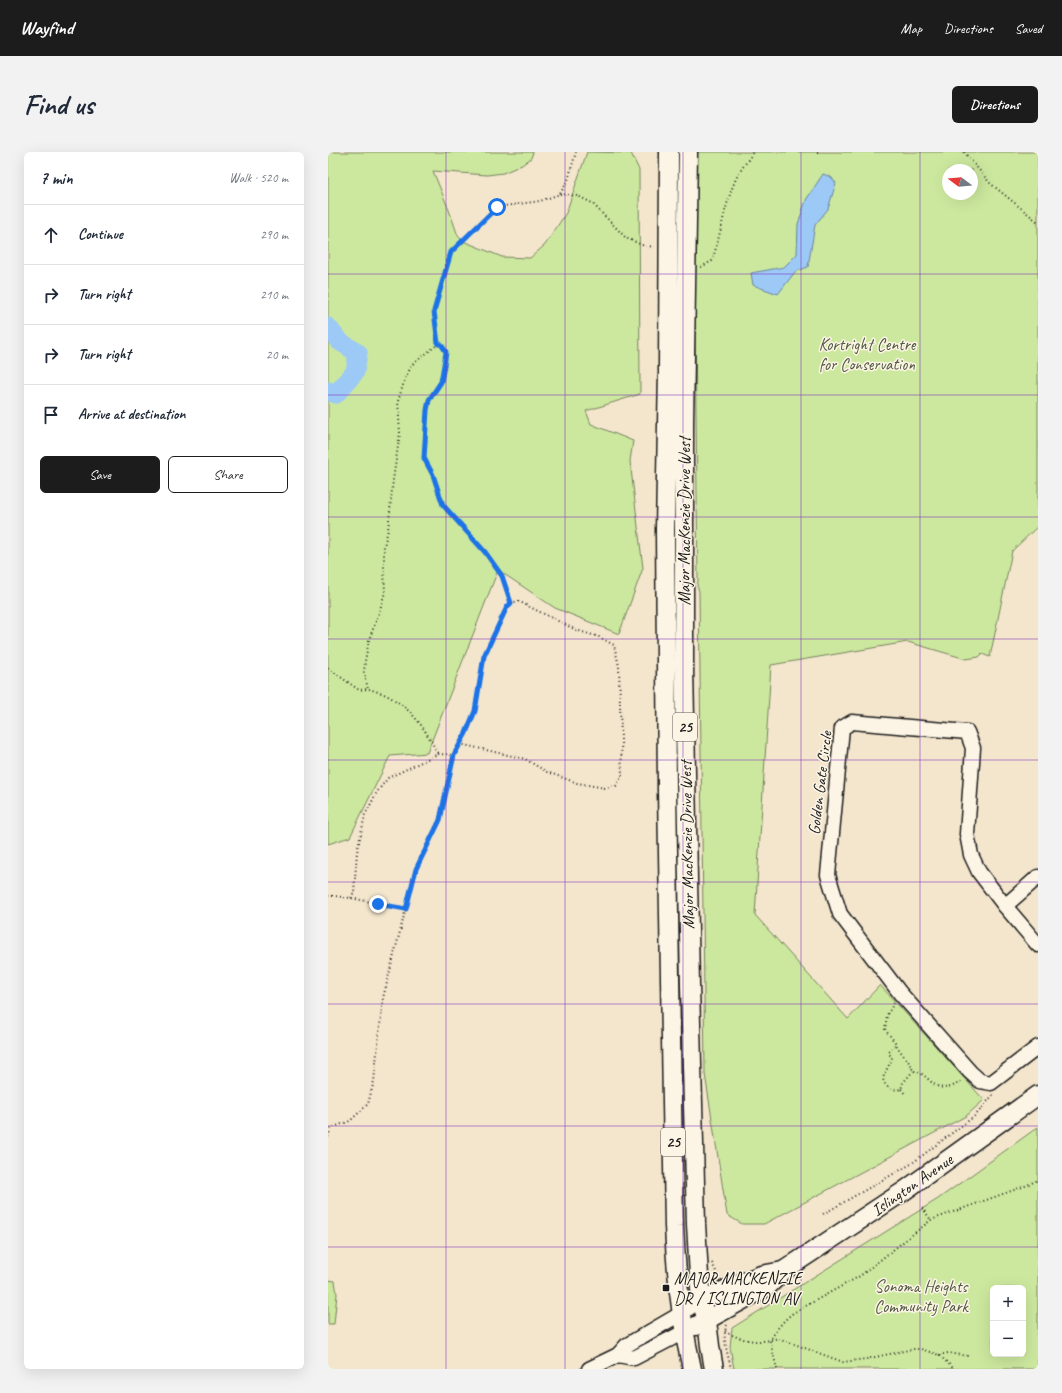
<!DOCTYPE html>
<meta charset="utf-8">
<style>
body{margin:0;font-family:Caveat,sans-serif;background:#f2f2f3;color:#1f2937}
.controls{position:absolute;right:12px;bottom:12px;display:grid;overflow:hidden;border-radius:6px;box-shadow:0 4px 16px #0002}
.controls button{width:36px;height:36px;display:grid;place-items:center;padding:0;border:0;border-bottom:1px solid #e0e1e3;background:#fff;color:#1f2937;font:20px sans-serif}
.compass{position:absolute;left:614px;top:12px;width:36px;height:36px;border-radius:50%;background:#fff;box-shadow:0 4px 16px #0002;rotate:286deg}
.stop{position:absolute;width:12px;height:12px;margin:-9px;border:3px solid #1a73e8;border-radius:50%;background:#fff}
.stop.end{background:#1a73e8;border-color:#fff;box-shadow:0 1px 4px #0008}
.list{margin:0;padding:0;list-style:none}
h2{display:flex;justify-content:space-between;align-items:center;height:52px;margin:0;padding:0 16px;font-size:17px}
h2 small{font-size:13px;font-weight:400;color:#747a83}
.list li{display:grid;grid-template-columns:26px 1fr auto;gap:12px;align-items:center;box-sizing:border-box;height:60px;padding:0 16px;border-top:1px solid #e0e1e3}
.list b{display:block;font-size:15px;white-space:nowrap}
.list em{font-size:13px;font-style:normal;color:#747a83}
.actions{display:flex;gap:8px;padding:12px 16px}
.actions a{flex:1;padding:9px 0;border:1px solid #1c1c1c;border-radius:6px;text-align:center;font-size:14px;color:#1c1c1c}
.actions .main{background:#1c1c1c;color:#fff}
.icon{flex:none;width:22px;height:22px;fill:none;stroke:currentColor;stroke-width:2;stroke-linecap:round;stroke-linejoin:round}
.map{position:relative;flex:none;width:710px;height:1217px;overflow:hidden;border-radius:6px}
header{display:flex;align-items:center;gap:24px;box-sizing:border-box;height:56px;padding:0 20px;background:#1c1c1c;color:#fff}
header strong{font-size:19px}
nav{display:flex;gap:22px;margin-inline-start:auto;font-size:14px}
.intro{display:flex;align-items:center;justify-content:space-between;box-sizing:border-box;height:96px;padding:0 24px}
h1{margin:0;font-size:28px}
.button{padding:10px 18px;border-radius:6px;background:#1c1c1c;color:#fff;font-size:14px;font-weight:700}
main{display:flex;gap:24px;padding:0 24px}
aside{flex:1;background:#fff;border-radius:6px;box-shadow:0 4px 16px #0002}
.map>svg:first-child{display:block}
.green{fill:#cce89e;stroke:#74825d;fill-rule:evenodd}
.water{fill:#9cc9f6;stroke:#69849f}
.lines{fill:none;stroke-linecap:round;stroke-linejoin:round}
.river{stroke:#9cc9f6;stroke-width:19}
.minor-casing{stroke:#1c1c1c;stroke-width:17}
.major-casing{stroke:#1c1c1c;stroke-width:21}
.path{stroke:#1c1c1c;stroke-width:2;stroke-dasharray:1 3;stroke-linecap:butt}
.minor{stroke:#fcf5e5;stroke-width:14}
.major{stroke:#fcf5e5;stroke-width:18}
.route{stroke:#1a73e8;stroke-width:5}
.grid{fill:none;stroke:#7b2cbf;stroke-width:1;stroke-opacity:0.55}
.poi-dot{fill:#1c1c1c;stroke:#fcf5e5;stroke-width:1.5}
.labels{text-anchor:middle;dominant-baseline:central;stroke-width:3;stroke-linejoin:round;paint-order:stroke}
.shield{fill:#fcf5e5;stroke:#5f5d58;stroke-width:1}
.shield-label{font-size:16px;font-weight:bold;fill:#1c1c1c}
.park-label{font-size:17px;fill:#515943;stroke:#fcf5e5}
.street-label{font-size:17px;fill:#1c1c1c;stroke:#fcf5e5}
.poi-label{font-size:17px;fill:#1c1c1c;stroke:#fcf5e5;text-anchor:start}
</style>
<header>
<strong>Wayfind</strong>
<nav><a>Map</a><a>Directions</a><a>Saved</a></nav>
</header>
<div class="intro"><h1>Find us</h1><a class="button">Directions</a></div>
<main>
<aside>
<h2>7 min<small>Walk · 520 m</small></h2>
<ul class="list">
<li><svg class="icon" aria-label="ahead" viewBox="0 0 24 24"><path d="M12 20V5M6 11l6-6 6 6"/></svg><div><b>Continue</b></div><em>290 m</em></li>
<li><svg class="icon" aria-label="right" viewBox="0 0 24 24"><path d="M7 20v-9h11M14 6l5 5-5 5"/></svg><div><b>Turn right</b></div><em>210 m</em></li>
<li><svg class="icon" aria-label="right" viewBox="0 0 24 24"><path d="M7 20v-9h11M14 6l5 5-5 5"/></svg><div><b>Turn right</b></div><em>20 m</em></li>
<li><svg class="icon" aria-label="arrive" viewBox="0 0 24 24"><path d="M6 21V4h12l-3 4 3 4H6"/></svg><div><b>Arrive at destination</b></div></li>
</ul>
<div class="actions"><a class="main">Save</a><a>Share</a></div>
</aside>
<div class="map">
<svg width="710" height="1217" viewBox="0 0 710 1217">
<rect width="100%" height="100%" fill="#f4e6cd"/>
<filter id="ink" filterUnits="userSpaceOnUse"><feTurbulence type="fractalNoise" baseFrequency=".025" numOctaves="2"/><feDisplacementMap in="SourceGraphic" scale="8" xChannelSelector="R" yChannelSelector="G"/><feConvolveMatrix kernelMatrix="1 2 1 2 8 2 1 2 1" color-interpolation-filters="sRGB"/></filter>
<g filter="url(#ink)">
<g class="green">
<path d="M0 0H205L203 6 194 13 175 21 159 23 105 19 121 58 130 84 135 89 174 105 202 106 217 93 238 61 259 0 303 1 311 18 312 242 258 259 263 272 305 289 302 309 315 416 291 482 227 456 170 418 99 601 62 604 22 685 0 692Z"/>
<path d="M365 0H710V374L684 399 662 505 654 502 651 505 638 507 580 490 443 513 427 763 520 867 552 833 656 948 638 964 436 1072H414L399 1063 377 922 371 439 369 434 370 429ZM620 18H644V42H620Z"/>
<path d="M710 975V1217H406L402 1195 404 1176 610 1047ZM665 1136H695V1202H665Z"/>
<path d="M0 1128 7 1129 9 1142 6 1172H0Z"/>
</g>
<path class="water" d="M495 22 503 25 508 31 500 57 487 73 480 115 467 120 450 142 425 133 423 121 456 115 469 102 470 72 478 48Z"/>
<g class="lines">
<path class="river" d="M0 175 11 189 30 201 27 220 8 242 0 239"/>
<defs>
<g id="minor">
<path d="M677 754 710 725"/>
<path d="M710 793 677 754 651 720 643 703 639 682 645 596 639 580 524 570 514 576 500 723 512 762 572 841 642 920 652 929 663 931 710 895"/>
<path d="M290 1203 306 1206 356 1180"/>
<path d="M261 1217 290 1203 299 1193 354 1161 373 1148"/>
</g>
<g id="major">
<path d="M341 0 340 219 337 378 339 638 346 1074C348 1122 353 1170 364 1217"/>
<path d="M360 0 356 271V515L362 833 368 1072 371 1124 373 1148 379 1169 382 1194 386 1217"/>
<path d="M373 1148 433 1123 455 1119"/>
<path d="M368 1174 440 1134 455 1119 576 1039 710 943"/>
</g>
</defs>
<use href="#minor" class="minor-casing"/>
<use href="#major" class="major-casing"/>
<g class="path">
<path d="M489 0H490"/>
<path d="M636 0 662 31 710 70"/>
<path d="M232 42 250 44 264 51 298 86 314 93 326 95"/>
<path d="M373 115 384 109C393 82 396 55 407 29 411 19 420 9 425 0"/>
<path d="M110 192 106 159 123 100 169 55 212 49 232 42 240 28 248 0"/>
<path d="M0 516 31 538 40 537 36 520 37 509 41 488 51 461 57 440 56 417V394L60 378 65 328 72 281 70 249 78 224 85 212 110 192H113L118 200 117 213 113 230 101 248 99 259 96 306 105 323 115 353 157 400 174 424 183 451"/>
<path d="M41 537C47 539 55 541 62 545 87 560 97 577 110 602"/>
<path d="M0 744H6L23 746 78 757"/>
<path d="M23 746 26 740 29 700 37 663 49 640 60 626 110 602 125 603"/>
<path d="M566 851 559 863 557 877 559 880 567 890 570 896 583 913 585 919C601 920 603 940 622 935 627 933 630 932 634 929"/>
<path d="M567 893 561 900V902L564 905C563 915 548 926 560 935 564 938 568 938 573 937L575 931 585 919"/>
<path d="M573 937 578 943"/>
<path d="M0 985 3 976 22 969 40 952 46 929 55 846 88 717 111 668 125 603 138 581 147 559 156 504 179 455 183 451 190 449 248 478 271 485 286 493 291 514 294 624 288 634 277 636 249 631 219 620 197 607 132 592"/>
<path d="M594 1056 603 1068"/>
<path d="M495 1062 583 1012 648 963 665 943"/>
<path d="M384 1111 391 1126"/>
<path d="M399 1173C393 1185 401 1205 403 1217"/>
<path d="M397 1179C413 1189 432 1192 450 1186L515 1210 538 1207 585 1197H593L611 1203 626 1217"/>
<path d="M611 1203 620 1201 640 1204"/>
<path d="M449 1217 442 1189C448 1177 455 1169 465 1161L532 1124 603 1068 697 1034 710 1028"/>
</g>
<use href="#minor" class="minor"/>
<use href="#major" class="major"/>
</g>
</g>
<g class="lines" filter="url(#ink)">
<path class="route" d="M50 752 78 757 88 717 112 668 126 603 138 581 147 559 156 504 179 455 183 451 174 424 157 400 115 353 105 323 96 306 99 258 101 248 113 230 116 213 118 200 113 192H110L106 159 123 100 169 55"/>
</g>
<path class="grid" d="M118 0V1217M237 0V1217M355 0V1217M473 0V1217M592 0V1217M0 122H710M0 243H710M0 365H710M0 487H710M0 608H710M0 730H710M0 852H710M0 974H710M0 1095H710"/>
<rect class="poi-dot" x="334" y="1132" width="8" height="8" rx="2"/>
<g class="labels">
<g class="shield">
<rect x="345" y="561" width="24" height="28" rx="3"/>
<rect x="333" y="976" width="24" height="28" rx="3"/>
</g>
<g class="shield-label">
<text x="357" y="575">25</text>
<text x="345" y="990">25</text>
</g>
<g class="park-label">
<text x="539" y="192">Kortright Centre<tspan x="539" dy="20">for Conservation</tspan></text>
<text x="593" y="1134">Sonoma Heights<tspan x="593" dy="20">Community Park</tspan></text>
</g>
<g class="street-label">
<text transform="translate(356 369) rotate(-90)">Major MacKenzie Drive West</text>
<text transform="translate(492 631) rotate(-83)">Golden Gate Circle</text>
<text transform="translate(359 693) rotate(-91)">Major MacKenzie Drive West</text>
<text transform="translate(584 1033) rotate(-35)">Islington Avenue</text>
</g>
<g class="poi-label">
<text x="346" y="1126">MAJOR MACKENZIE<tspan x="346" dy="20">DR / ISLINGTON AV</tspan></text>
</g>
</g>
</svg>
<div class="controls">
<button>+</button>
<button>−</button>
</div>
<svg class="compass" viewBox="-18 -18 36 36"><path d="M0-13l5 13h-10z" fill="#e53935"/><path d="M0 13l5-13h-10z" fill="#747a83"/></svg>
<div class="stop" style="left:169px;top:55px"></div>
<div class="stop end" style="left:50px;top:752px"></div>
</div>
</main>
